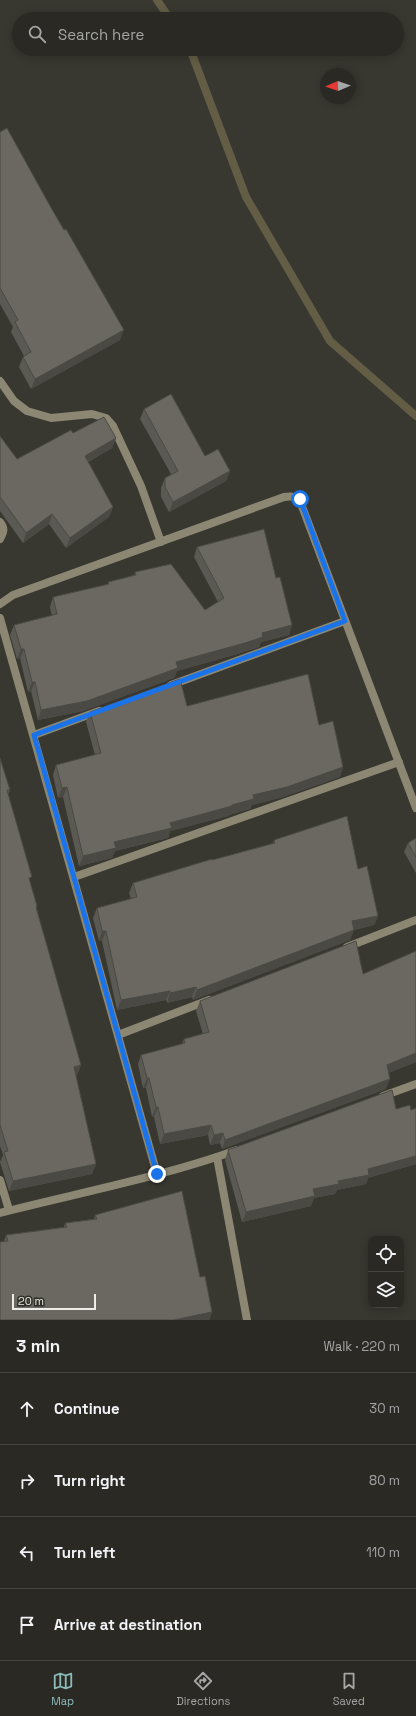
<!DOCTYPE html>
<meta charset="utf-8">
<style>
body{margin:0;font-family:"Space Grotesk",sans-serif;background:#363531;color:#f1f3f6}
.controls{position:absolute;right:12px;bottom:12px;display:grid;overflow:hidden;border-radius:8px;box-shadow:0 2px 10px #0003}
.controls button{width:36px;height:36px;display:grid;place-items:center;padding:0;border:0;border-bottom:1px solid #464541;background:#2a2924;color:#f1f3f6;font:20px sans-serif}
.compass{position:absolute;left:320px;top:68px;width:36px;height:36px;border-radius:50%;background:#2a2924;box-shadow:0 2px 10px #0003;rotate:268deg}
.scale{position:absolute;left:12px;bottom:10px;width:84px;box-sizing:border-box;padding-left:4px;border:2px solid #edece8;border-top:0;font-size:11px;line-height:14px;white-space:nowrap;color:#edece8;-webkit-text-stroke:3px #2e2d26;paint-order:stroke}
.stop{position:absolute;width:12px;height:12px;margin:-9px;border:3px solid #1a73e8;border-radius:50%;background:#fff}
.stop.end{background:#1a73e8;border-color:#fff;box-shadow:0 1px 4px #0008}
.list{margin:0;padding:0;list-style:none}
h2{display:flex;justify-content:space-between;align-items:center;height:52px;margin:0;padding:0 16px;font-size:17px}
h2 small{font-size:13px;font-weight:400;color:#a5a6a6}
.list li{display:grid;grid-template-columns:26px 1fr auto;gap:12px;align-items:center;box-sizing:border-box;height:72px;padding:0 16px;border-top:1px solid #464541}
.list b{display:block;font-size:15px;white-space:nowrap}
.list em{font-size:13px;font-style:normal;color:#a5a6a6}
.icon{flex:none;width:22px;height:22px;fill:none;stroke:currentColor;stroke-width:2;stroke-linecap:round;stroke-linejoin:round}
.map{position:relative;flex:none;width:416px;height:1320px;overflow:hidden}
.search{position:absolute;background:#2a2924;box-shadow:0 2px 10px #0003;left:12px;right:12px;top:12px;height:44px;display:flex;align-items:center;gap:10px;box-sizing:border-box;padding:0 14px;border-radius:22px;color:#a5a6a6;font-size:15px}
.sheet{height:340px;background:#2a2924}
nav{display:flex;justify-content:space-around;align-items:center;box-sizing:border-box;height:56px;border-top:1px solid #464541;background:#2a2924;font-size:11px;color:#a5a6a6}
nav a{display:grid;justify-items:center;gap:2px}
nav .on{color:#8bbbb9}
.map>svg:first-child{display:block}
.lines{fill:none;stroke-linecap:round;stroke-linejoin:round}
.stream{stroke:#635d46;stroke-width:8}
.street{stroke:#8c8773;stroke-width:8}
.wall{fill:#5b5953}
.shaded-wall{fill:#4a4944}
.building{fill:#6a6861;stroke:#4a4944}
.route{stroke:#1a73e8;stroke-width:5}
</style>
<div class="map">
<svg width="416" height="1320" viewBox="0 0 416 1320">
<rect width="100%" height="100%" fill="#383730"/>
<g class="lines">
<g class="stream">
<path d="M157 0 170 19"/>
<path d="M190 49 246 197 330 341 416 416"/>
</g>
<g class="street">
<path d="M0 381 14 401 27 411 51 418 92 414 106 418 113 426 141 486 161 542"/>
<path d="M0 522C5 528 4 532 0 539"/>
<path d="M0 604 13 595 284 497C296 495 299 498 303 509L416 808"/>
<path d="M0 618 157 1174"/>
<path d="M171 685 345 621"/>
<path d="M34 735 99 711"/>
<path d="M74 877 399 762"/>
<path d="M347 947 416 920"/>
<path d="M118 1035 209 1000"/>
<path d="M383 1096 416 1084"/>
<path d="M217 1157 247 1320"/>
<path d="M0 1180 9 1210"/>
<path d="M0 1213C78 1193 162 1177 237 1150"/>
</g>
</g>
<g class="wall">
<path d="M0 132 120 340 31 389 19 367 23 357 24 356 11 332 13 327 0 304Z"/>
<path d="M144 409 205 456 230 471 226 481 169 512 161 497V488L165 478 171 474 140 419Z"/>
<path d="M73 433 116 438 112 448 88 462 113 507 109 517 66 548 49 524 23 543 0 511V436L17 459Z"/>
<path d="M197 547 276 578 292 625 289 635 261 642 259 647 241 653 177 671 174 678 83 711 38 720 31 691 28 692 20 658 17 659 10 635 14 625 52 616 50 607 53 597 108 584V582L134 575 135 572 205 610 218 602 194 557Z"/>
<path d="M187 706 319 725 343 767 340 777 283 797 252 805 250 809 229 815 228 816 170 831 168 838 115 851 112 858 79 866 63 797 58 798 53 775 56 765 95 755 86 722 90 712Z"/>
<path d="M0 758 10 790 8 795 30 882 37 906 36 909 81 1065 77 1075H76L96 1164 92 1174 9 1191 0 1162 3 1155 0 1146Z"/>
<path d="M416 838V873L404 852 408 843Z"/>
<path d="M274 840 358 869 378 916 374 925 354 930 350 940 193 1000 192 997 167 1003 166 1000 117 1010 102 941H99L93 918 97 908 131 899 129 893 133 883 273 843Z"/>
<path d="M416 951V1062L388 1073 386 1089 222 1149 220 1143 210 1145 208 1135 160 1144 154 1117H152L146 1088H143L138 1064 141 1055 182 1044 184 1039 203 1034 196 1011 200 1001 363 974Z"/>
<path d="M416 1108V1164L368 1178 366 1184 337 1190 335 1194 314 1198 311 1206 242 1222 225 1160 228 1150 396 1109 411 1110Z"/>
<path d="M95 1215 200 1277 212 1312 209 1320H0L4 1241 6 1235 64 1227 65 1223 94 1219Z"/>
</g>
<g class="shaded-wall">
<path d="M124 330 120 340 31 389 35 379Z"/>
<path d="M116 438 112 448 81 465 85 456Z"/>
<path d="M230 471 226 481 169 512 173 502Z"/>
<path d="M113 507 109 517 66 548 70 538Z"/>
<path d="M52 514 49 524 23 543 26 533Z"/>
<path d="M292 625 289 635 261 642 259 647 241 653 177 671 174 678 83 711 38 720 41 710 176 662 262 633Z"/>
<path d="M21 649H24L20 658 17 659Z"/>
<path d="M32 682H35L31 691 28 692Z"/>
<path d="M343 767 340 777 283 797 252 805 250 809 229 815 228 816 170 831 168 838 115 851 112 858 79 866 83 856 114 842 170 823 232 805 253 795Z"/>
<path d="M67 787 63 797 58 798 62 788Z"/>
<path d="M378 916 374 925 348 931 352 921Z"/>
<path d="M354 930 350 940 193 1000 197 990Z"/>
<path d="M102 931H106L102 941H99Z"/>
<path d="M196 987 192 997 167 1003 170 993Z"/>
<path d="M170 991 166 1000 117 1010 121 1000Z"/>
<path d="M416 1053V1062L383 1075 387 1065Z"/>
<path d="M81 1065 77 1075 70 1077 74 1067Z"/>
<path d="M147 1078H149L146 1088H143Z"/>
<path d="M390 1079 386 1089 222 1149 225 1140Z"/>
<path d="M156 1107H158L154 1117H152Z"/>
<path d="M211 1125 208 1135 160 1144 164 1134Z"/>
<path d="M223 1133 220 1143 210 1145 214 1135Z"/>
<path d="M416 1156V1164L368 1178 366 1184 337 1190 335 1194 314 1198 311 1206 242 1222 246 1212 338 1181 368 1169Z"/>
<path d="M96 1164 92 1174 9 1191 13 1181Z"/>
<path d="M212 1312 209 1320H174Z"/>
</g>
<g class="building">
<path d="M7 128 49 204 64 230 66 229 124 330 35 379 23 357 31 352 15 322 18 320 0 288V132Z"/>
<path d="M171 394 205 456 218 449 230 471 173 502 165 487V478L178 471 144 409Z"/>
<path d="M104 417 116 438 85 456 113 507 70 538 52 514 26 533 0 497V436L17 459 71 430 73 433Z"/>
<path d="M264 529 276 578 280 577 292 625 262 633 263 637 245 643 176 662 178 668 87 701 41 710 35 682H32L24 649H21L14 625 57 614 53 597 109 584 108 582 136 575 135 572 171 564 205 610 224 598 197 547Z"/>
<path d="M308 674 319 725 333 721 343 767 287 787 253 795 254 799 232 805V806L170 823 172 828 114 842 116 848 83 856 67 787 62 788 56 765 101 753 90 712 180 679 187 706Z"/>
<path d="M0 758 10 790H7L32 877 29 878 37 906 36 907 81 1065 74 1067 96 1164 13 1181 4 1152 8 1151 0 1125Z"/>
<path d="M347 816 358 869 367 866 378 916 352 921 354 930 197 990 196 987 170 993V991L121 1000 106 931H102L97 908 137 897 133 883 212 859V860L275 843 274 840Z"/>
<path d="M416 838V857L408 843Z"/>
<path d="M356 941 363 974 416 951V1053L387 1065 390 1079 225 1140 223 1133 214 1135 211 1125 164 1134 158 1107H156L149 1078H147L141 1055 185 1043 184 1039 209 1032 200 1001Z"/>
<path d="M392 1090 396 1109 410 1105 411 1110 416 1108V1156L368 1169 369 1175 338 1181 339 1184 313 1189 315 1196 246 1212 228 1150Z"/>
<path d="M182 1191 200 1277 205 1276 212 1312 174 1320H0V1242L8 1241 6 1235 67 1227 65 1223 97 1219 95 1215Z"/>
</g>
<g class="lines">
<path class="route" d="M157 1174 34 735 345 621 300 499"/>
</g>
</svg>
<div class="controls">
<button><svg class="icon" aria-label="locate" viewBox="0 0 24 24"><circle cx="12" cy="12" r="6"/><path d="M12 2v4M12 18v4M2 12h4M18 12h4"/></svg></button>
<button><svg class="icon" aria-label="layers" viewBox="0 0 24 24"><path d="M12 4l9 5-9 5-9-5zM3 14l9 5 9-5"/></svg></button>
</div>
<svg class="compass" viewBox="-18 -18 36 36"><path d="M0-13l5 13h-10z" fill="#e53935"/><path d="M0 13l5-13h-10z" fill="#a5a6a6"/></svg>
<div class="scale">20 m</div>
<div class="stop" style="left:300px;top:499px"></div>
<div class="stop end" style="left:157px;top:1174px"></div>
<div class="search"><svg class="icon" aria-label="search" viewBox="0 0 24 24"><circle cx="10" cy="10" r="6"/><path d="M15 15l6 6"/></svg>Search here</div>
</div>
<section class="sheet">
<h2>3 min<small>Walk · 220 m</small></h2>
<ul class="list">
<li><svg class="icon" aria-label="ahead" viewBox="0 0 24 24"><path d="M12 20V5M6 11l6-6 6 6"/></svg><div><b>Continue</b></div><em>30 m</em></li>
<li><svg class="icon" aria-label="right" viewBox="0 0 24 24"><path d="M7 20v-9h11M14 6l5 5-5 5"/></svg><div><b>Turn right</b></div><em>80 m</em></li>
<li><svg class="icon" aria-label="left" viewBox="0 0 24 24"><path d="M17 20v-9H6M10 6l-5 5 5 5"/></svg><div><b>Turn left</b></div><em>110 m</em></li>
<li><svg class="icon" aria-label="arrive" viewBox="0 0 24 24"><path d="M6 21V4h12l-3 4 3 4H6"/></svg><div><b>Arrive at destination</b></div></li>
</ul>
</section>
<nav>
<a class="on"><svg class="icon" aria-label="map" viewBox="0 0 24 24"><path d="M3 6l6-2 6 2 6-2v14l-6 2-6-2-6 2zM9 4v14M15 6v14"/></svg>Map</a>
<a><svg class="icon" aria-label="directions" viewBox="0 0 24 24"><path d="M12 3l9 9-9 9-9-9zM9 14v-3h6M13 9l2 2-2 2"/></svg>Directions</a>
<a><svg class="icon" aria-label="saved" viewBox="0 0 24 24"><path d="M7 4h10v16l-5-4-5 4z"/></svg>Saved</a>
</nav>
